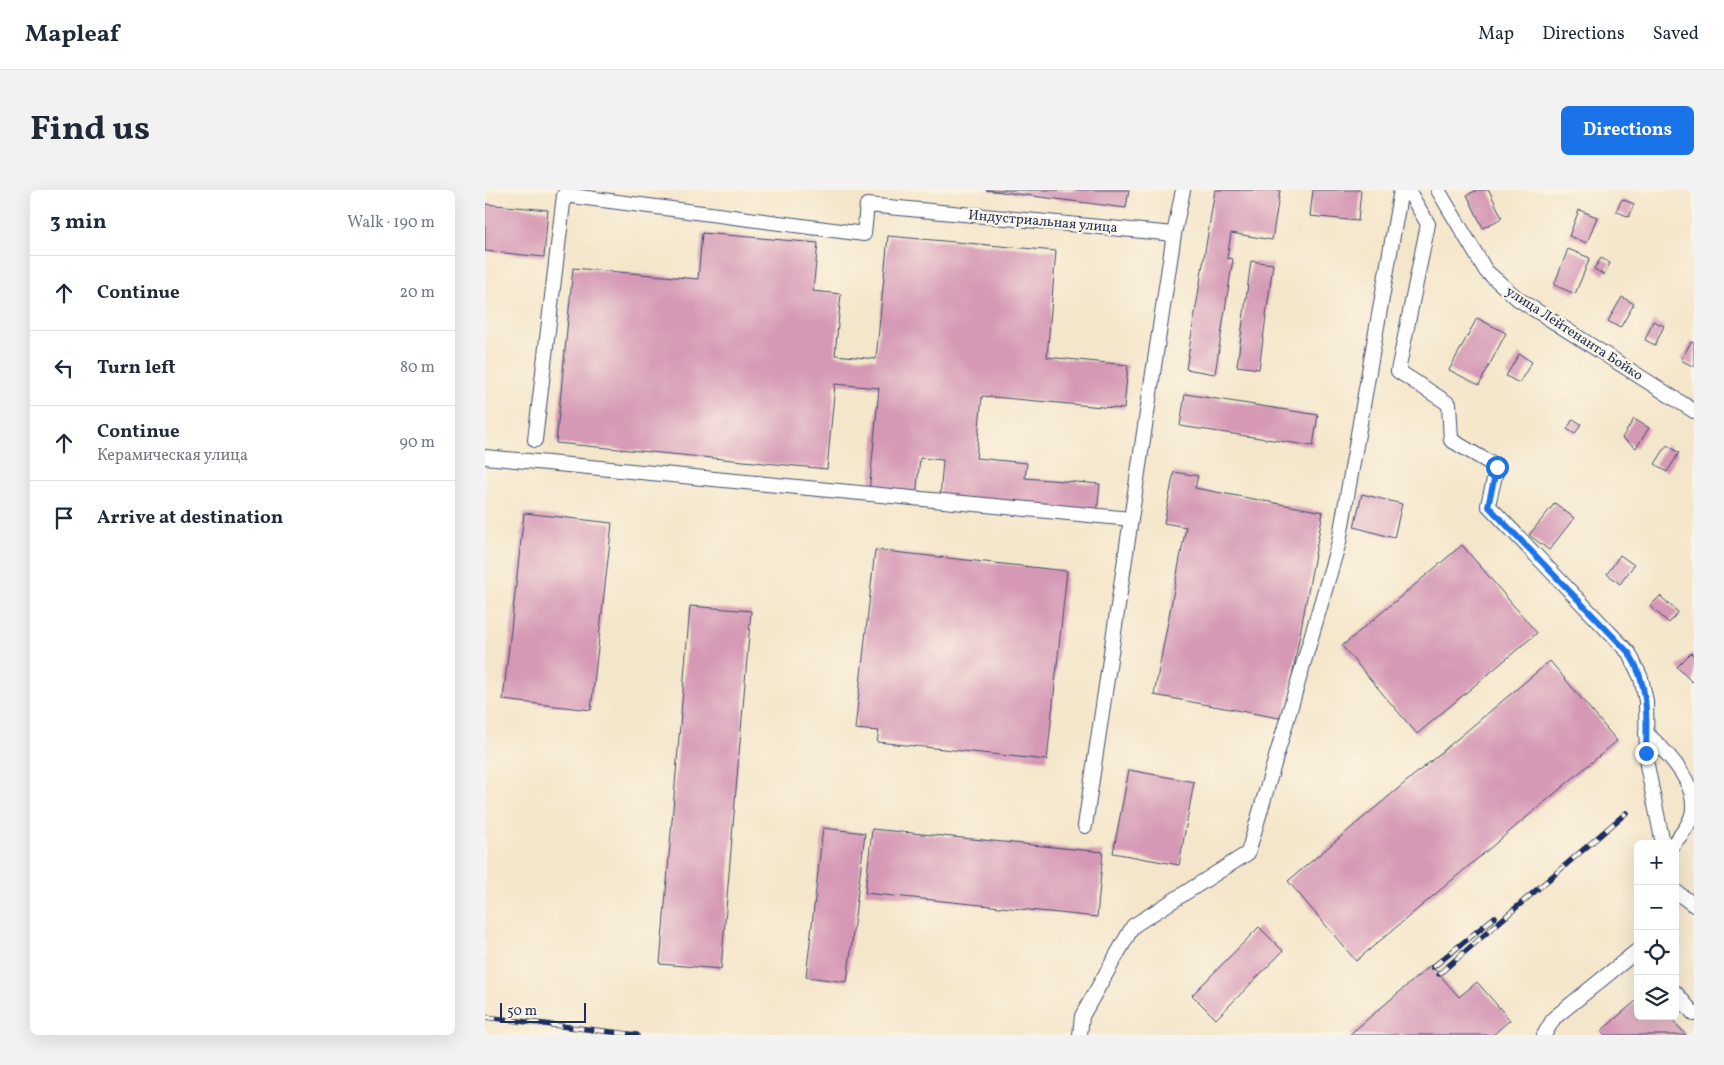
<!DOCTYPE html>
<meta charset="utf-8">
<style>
body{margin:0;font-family:Vollkorn,serif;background:#f2f2f3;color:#1f2937}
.controls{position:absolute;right:15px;bottom:15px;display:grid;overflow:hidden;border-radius:8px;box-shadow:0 5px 20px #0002}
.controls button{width:45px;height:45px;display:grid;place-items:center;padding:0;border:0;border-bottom:1px solid #e0e1e3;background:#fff;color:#1f2937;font:25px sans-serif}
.scale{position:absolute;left:15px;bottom:12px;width:86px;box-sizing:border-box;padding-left:5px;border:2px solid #1b2f5e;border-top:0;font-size:14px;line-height:18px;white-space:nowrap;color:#1b2f5e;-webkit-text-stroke:4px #fcf5e5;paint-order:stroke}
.stop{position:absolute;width:15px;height:15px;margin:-11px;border:4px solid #1a73e8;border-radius:50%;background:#fff}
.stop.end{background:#1a73e8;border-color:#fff;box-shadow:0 1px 5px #0008}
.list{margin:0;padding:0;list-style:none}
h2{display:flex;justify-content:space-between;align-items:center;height:65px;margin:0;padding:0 20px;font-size:21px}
h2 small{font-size:16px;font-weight:400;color:#747a83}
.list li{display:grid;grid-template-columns:32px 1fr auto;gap:15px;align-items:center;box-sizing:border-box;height:75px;padding:0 20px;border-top:1px solid #e0e1e3}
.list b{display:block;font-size:19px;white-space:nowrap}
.list p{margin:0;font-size:16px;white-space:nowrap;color:#747a83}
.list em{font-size:16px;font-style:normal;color:#747a83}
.icon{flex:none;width:28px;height:28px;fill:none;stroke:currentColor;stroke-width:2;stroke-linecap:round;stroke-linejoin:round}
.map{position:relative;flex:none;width:1209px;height:845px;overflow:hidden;border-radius:8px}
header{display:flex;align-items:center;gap:30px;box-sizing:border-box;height:70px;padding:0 25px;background:#fff;border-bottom:1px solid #e0e1e3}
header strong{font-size:24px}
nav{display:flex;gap:28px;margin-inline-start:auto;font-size:18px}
.intro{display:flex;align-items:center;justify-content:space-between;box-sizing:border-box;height:120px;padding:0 30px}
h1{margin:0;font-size:35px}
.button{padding:12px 22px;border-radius:8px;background:#1a73e8;color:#fff;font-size:18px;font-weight:700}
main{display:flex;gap:30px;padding:0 30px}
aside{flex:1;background:#fff;border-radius:8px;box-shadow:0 5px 20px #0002}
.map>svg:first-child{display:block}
.building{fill:#d598b5}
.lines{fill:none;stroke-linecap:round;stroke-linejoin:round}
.minor-casing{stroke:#3c4a6e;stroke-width:16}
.minor{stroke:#fff;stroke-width:14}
.rail-casing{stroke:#1b2f5e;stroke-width:5.5}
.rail{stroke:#fcf5e5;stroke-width:4;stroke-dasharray:11;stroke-linecap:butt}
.route{stroke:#1a73e8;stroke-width:6}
.labels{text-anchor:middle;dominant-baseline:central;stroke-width:4.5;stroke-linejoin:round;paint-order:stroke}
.street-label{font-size:14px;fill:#1b2f5e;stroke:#fcf5e5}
</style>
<header>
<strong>Mapleaf</strong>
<nav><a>Map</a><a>Directions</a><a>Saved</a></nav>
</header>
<div class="intro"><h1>Find us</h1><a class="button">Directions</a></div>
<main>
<aside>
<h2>3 min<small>Walk · 190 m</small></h2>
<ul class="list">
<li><svg class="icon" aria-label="ahead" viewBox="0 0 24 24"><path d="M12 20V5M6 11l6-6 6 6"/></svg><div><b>Continue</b></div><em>20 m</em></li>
<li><svg class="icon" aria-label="left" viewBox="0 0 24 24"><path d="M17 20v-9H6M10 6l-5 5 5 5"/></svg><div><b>Turn left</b></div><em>80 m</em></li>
<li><svg class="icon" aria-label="ahead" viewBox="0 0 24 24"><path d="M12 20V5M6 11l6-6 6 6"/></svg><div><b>Continue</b><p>Керамическая улица</p></div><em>90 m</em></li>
<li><svg class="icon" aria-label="arrive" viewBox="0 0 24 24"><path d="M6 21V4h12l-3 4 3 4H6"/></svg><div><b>Arrive at destination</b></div></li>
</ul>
</aside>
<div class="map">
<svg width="1209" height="845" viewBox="0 0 1209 845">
<rect width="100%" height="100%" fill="#fcf5e5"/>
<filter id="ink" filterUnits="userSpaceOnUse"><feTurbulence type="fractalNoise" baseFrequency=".02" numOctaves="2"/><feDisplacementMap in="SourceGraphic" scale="10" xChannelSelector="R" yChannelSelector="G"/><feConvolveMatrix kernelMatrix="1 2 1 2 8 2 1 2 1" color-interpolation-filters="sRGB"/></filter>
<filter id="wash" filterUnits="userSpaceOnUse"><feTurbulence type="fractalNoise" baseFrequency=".0096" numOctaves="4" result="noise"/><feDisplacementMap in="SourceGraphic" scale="20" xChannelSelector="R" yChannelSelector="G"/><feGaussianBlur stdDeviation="1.12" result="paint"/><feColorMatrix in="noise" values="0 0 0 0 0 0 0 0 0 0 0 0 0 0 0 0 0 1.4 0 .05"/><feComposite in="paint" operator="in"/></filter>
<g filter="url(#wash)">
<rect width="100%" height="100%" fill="#f4e6ca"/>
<g id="blocks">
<g class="building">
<path d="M501 0H644L641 18Z"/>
<path d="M730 0H795L787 50 746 43 742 68 748 69 730 184 701 179Z"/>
<path d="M828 0H876L873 31 825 26Z"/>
<path d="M992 0H1004L1017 28 998 38 982 5Z"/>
<path d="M1137 9 1149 14 1144 27 1131 21Z"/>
<path d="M0 14 63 20 59 67 0 61Z"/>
<path d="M1094 20 1112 27 1102 53 1084 46Z"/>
<path d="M217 43 333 53 328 101 356 104 350 165 391 169 403 46 571 61 562 167 643 175 639 219 497 206 491 268 542 273 540 288 615 294 612 322 455 308 458 270 435 268 431 307 384 303 394 198 350 194 342 279 71 253 88 78 213 89Z"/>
<path d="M1083 59 1105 68 1090 104 1069 95Z"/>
<path d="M1116 68 1125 73 1119 85 1109 79Z"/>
<path d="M766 71 788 74 774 179 752 176Z"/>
<path d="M1137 107 1149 114 1135 138 1123 131Z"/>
<path d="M992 128 1021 143 994 195 964 180Z"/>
<path d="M1168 131 1179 136 1170 155 1160 150Z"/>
<path d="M1206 152 1209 153V177L1196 170Z"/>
<path d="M1034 164 1047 172 1034 193 1021 186Z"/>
<path d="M700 204 833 225 828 256 695 236Z"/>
<path d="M1088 229 1096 234 1090 244 1082 239Z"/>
<path d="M1149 229 1164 238 1151 258 1137 248Z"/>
<path d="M1182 255 1194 263 1182 282 1170 274Z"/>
<path d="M689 282 713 286 710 298 838 322 799 529 669 505 701 337 679 333Z"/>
<path d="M877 304 917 314 909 348 869 337Z"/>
<path d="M1070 313 1089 328 1064 360 1044 345Z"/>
<path d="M39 323 127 333 106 520 18 510Z"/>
<path d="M977 355 1052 443 932 544 857 456Z"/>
<path d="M390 360 582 381 562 570 392 552 394 541 370 539Z"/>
<path d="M1135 365 1149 375 1135 394 1122 384Z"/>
<path d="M1175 406 1193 422 1184 433 1165 416Z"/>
<path d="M205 416 266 421 236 779 175 774Z"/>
<path d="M1206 463 1209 466V490L1207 492 1192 477Z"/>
<path d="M1065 471 1132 551 871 771 803 691Z"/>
<path d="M644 580 709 592 694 675 628 663Z"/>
<path d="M338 638 380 643 362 792 321 787Z"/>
<path d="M387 639 618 662 612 727 380 703Z"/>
<path d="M774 737 798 761 731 829 707 805Z"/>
<path d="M946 775 974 807 992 792 1025 830 1008 845H864Z"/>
<path d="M1153 809V826H1184L1201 845H1120L1116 841Z"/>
</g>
</g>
</g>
<g filter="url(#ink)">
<use href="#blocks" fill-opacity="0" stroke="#3c4a6e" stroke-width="1"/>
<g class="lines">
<defs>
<g id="minor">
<path d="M923 0 943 34 913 181 964 214 966 250 1012 277 1003 315 1144 463 1156 488 1161 511 1162 575 1178 654"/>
<path d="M953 0 1001 81 1033 109 1209 221"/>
<path d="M50 250 79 5 379 44 382 15 689 44 698 0"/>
<path d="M0 267 646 329 689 44"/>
<path d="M1161 543C1180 560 1209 589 1208 617 1208 631 1197 644 1188 654"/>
<path d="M600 636 646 329"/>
<path d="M1190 701 1209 715"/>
<path d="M1190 802 1209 824"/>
<path d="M595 845 597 826 648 736 763 663 854 352 916 0"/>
<path d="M1059 845 1069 828 1153 760"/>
</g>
</defs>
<use href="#minor" class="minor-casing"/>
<use href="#minor" class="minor"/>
<defs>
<g id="rail">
<path d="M948 777 1010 727"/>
<path d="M954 784 1141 623"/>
<path d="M0 827 152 845"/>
</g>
</defs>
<use href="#rail" class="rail-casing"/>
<use href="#rail" class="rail"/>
</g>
</g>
<g class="lines" filter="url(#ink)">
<path class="route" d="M1012 277 1003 316 1144 463C1164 494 1162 529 1161 563"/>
</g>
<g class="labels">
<g class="street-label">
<text transform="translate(558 32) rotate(5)">Индустриальная улица</text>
<text transform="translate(1089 144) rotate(33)">улица Лейтенанта Бойко</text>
</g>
</g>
</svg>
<div class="controls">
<button>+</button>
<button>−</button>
<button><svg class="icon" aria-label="locate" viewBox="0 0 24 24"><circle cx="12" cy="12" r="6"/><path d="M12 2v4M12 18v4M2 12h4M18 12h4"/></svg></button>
<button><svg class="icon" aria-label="layers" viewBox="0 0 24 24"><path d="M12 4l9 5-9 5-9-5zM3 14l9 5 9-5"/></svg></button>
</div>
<div class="scale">50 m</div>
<div class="stop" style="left:1012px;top:277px"></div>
<div class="stop end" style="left:1161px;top:563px"></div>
</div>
</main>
